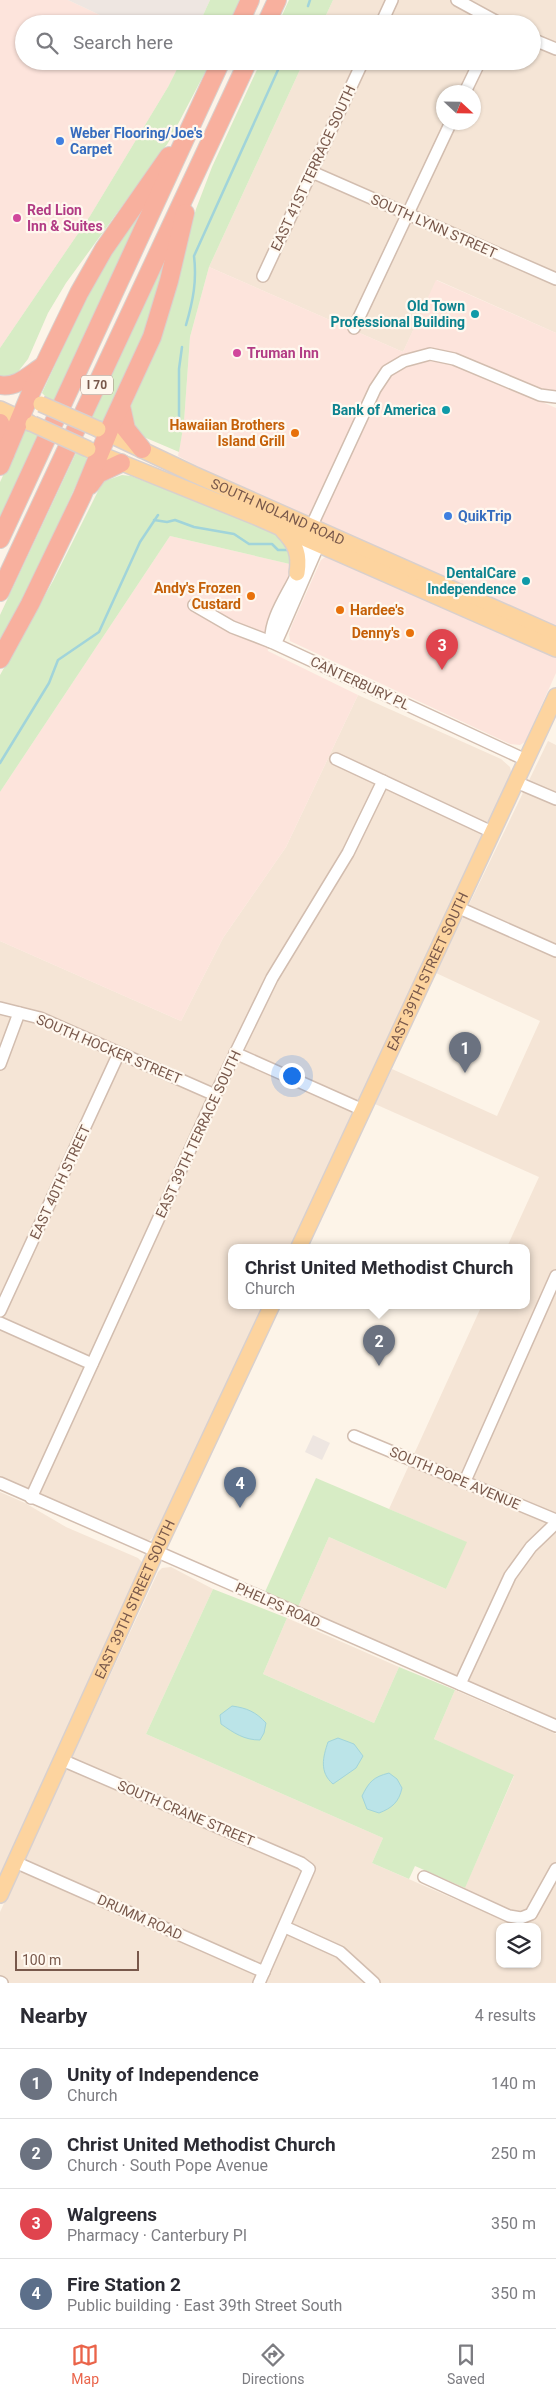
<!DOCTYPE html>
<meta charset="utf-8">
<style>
body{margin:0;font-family:Roboto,sans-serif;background:#f7f7f7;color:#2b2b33}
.controls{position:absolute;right:15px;bottom:15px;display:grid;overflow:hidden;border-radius:10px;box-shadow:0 1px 4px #0004}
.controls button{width:45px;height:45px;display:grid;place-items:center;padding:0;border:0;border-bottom:1px solid #e1e1e2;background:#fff;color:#2b2b33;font:25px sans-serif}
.compass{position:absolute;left:436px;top:85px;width:45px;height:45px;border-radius:50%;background:#fff;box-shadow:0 1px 4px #0004;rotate:112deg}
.scale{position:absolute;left:15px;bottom:12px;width:124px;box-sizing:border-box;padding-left:5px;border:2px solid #78584b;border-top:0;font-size:14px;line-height:18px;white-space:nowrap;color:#78584b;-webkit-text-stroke:4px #fff8ef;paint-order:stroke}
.you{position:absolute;left:291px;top:1075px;width:18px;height:18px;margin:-12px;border:4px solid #fff;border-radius:50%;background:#1a73e8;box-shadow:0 0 0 8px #1a73e833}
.badge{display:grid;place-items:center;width:32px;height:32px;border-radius:50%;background:#ea644a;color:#fff;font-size:16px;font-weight:700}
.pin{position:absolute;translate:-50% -41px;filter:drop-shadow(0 1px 2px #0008)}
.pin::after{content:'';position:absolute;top:26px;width:18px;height:15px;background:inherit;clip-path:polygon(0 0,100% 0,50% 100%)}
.popup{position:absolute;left:228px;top:1244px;width:302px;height:65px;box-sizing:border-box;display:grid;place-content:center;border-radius:10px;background:#fff;filter:drop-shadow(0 1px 4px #0005);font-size:16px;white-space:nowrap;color:#7c7c81}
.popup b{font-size:19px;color:#2b2b33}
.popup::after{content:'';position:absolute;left:50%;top:100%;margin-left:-10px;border:10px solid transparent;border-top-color:#fff}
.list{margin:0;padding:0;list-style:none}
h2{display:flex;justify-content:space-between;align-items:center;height:65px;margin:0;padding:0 20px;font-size:21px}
h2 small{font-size:16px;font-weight:400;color:#7c7c81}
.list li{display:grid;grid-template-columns:32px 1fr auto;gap:15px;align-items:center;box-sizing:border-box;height:70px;padding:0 20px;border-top:1px solid #e1e1e2}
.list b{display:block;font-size:19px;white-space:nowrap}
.list p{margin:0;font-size:16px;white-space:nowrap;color:#7c7c81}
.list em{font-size:16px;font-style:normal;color:#7c7c81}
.icon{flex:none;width:28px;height:28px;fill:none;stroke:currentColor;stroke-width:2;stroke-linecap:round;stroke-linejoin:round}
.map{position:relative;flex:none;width:556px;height:1983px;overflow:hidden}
.search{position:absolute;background:#fff;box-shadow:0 1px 4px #0004;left:15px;right:15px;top:15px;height:55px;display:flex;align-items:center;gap:12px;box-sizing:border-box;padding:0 18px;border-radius:28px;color:#7c7c81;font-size:19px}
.sheet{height:345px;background:#fff}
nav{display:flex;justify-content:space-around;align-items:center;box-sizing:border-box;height:70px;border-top:1px solid #e1e1e2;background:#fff;font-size:14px;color:#7c7c81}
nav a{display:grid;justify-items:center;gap:2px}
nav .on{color:#ea644a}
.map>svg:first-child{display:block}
.residential{fill:#f5e5d6;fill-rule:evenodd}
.commercial{fill:#fde4dc}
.industrial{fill:#eee6e1}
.green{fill:#d7ecc5}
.water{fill:#bbe4e8;stroke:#a1d4da}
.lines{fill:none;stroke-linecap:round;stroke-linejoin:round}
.stream{stroke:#a1d4da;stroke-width:2.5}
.minor-casing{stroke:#d2bdaf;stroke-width:14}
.major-casing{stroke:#d9d0cd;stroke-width:18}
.highway-casing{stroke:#d9d0cd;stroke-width:20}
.minor{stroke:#fff;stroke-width:11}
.major{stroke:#fdd49f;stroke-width:15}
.highway{stroke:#f8b09e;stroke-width:18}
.major-bridge-casing{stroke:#d9d0cd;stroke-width:18;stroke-linecap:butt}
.major-bridge{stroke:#fdd49f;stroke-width:15}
.shop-dot{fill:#3f7fe0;stroke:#fff8ef;stroke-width:2}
.hotel-dot{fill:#d1479c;stroke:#fff8ef;stroke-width:2}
.culture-dot{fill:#0f9aa8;stroke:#fff8ef;stroke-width:2}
.food-dot{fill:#e8710a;stroke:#fff8ef;stroke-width:2}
.labels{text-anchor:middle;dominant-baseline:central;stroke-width:4.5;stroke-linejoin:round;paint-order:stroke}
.shield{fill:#fff8ef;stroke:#a0887c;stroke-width:1}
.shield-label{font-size:12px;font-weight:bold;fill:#78584b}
.shop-label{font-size:14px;font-weight:bold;fill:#366cbe;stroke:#fff8ef;text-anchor:start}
.street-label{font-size:14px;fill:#78584b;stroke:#fff8ef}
.hotel-label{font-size:14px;font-weight:bold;fill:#b23c85;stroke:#fff8ef;text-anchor:start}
.culture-label{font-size:14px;font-weight:bold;fill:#0d838f;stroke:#fff8ef;text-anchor:end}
.food-label{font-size:14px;font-weight:bold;fill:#c56008;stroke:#fff8ef;text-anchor:end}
</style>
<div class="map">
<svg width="556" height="1983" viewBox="0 0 556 1983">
<rect width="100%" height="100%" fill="#fdf4e8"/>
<g class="residential">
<path d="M333 0H556V333L437 280 403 352 209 267 304 61H532V24H322ZM444 92H474V122H444Z"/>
<path d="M358 695 501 759 510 767 512 775 293 1247H232V1305H265L154 1536 150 1540H145L0 1477V941L181 1021 223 938 286 847Z"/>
<path d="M548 741 556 745V1722L298 1607 329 1537 446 1589 466 1542 389 1509 482 1305H526V1247H507L539 1177 375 1104 392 1069 497 1116 540 1021 436 973Z"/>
<path d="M0 1492 25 1503 66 1527 138 1558 144 1564 0 1883Z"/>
<path d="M171 1567 213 1589 146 1734 383 1838 372 1863 459 1901 514 1776 434 1739 455 1690 556 1734V1983H0V1912L158 1572 162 1568ZM500 1927H537V1964H500Z"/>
<path d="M287 1618 399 1667 374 1723 263 1674Z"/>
</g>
<g class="commercial">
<path d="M0 0H68L119 24H24V61H181L168 87 90 216 0 348Z"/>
<path d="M209 267 403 352 436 280 556 333V391L538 390 485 365 444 351 428 349 416 362 441 361 455 364 556 408V628L245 491 178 456 184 422 190 337Z"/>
<path d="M170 536 294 565 265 631 268 651 358 695 286 847 223 938 181 1021 0 941V792Z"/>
<path d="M328 555 551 653 556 657V673L525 742 520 745 510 744 290 641 289 634 292 625 321 560Z"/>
</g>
<g class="industrial">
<path d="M68 0H210L199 24H119Z"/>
<path d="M313 1435 330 1443 322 1460 305 1452Z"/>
</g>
<g class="green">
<path d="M210 0H241L229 24H199Z"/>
<path d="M289 0H333L322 24H278Z"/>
<path d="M181 61H211L168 143 66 283 48 313 28 359 17 373 11 376H0V348L90 216 168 87Z"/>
<path d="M261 61H304L209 267 190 337 184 422 179 452 139 435 134 430 130 408 161 338 196 209 212 167Z"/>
<path d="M147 193 134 227 53 404 42 393 104 259Z"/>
<path d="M170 250 152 321 107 420 101 423 92 417Z"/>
<path d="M29 429 39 434 0 518V482L24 431Z"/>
<path d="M76 453 86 455 87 461 0 652V615Z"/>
<path d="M122 475 131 476 210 506 277 535 283 539 294 565 170 536 0 792V675L53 581 99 489 105 481Z"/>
<path d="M316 1478 467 1542 446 1589 329 1537 298 1607 265 1592Z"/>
<path d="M213 1589 287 1618 263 1674 374 1723 399 1667 455 1690 434 1739 514 1775 465 1888 415 1866 409 1879 372 1863 383 1838 146 1734Z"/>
</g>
<g class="water">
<path d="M232 1706C247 1708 256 1712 266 1723L264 1733 260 1740C244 1740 234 1733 221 1724L220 1715Z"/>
<path d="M338 1738 354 1744 363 1756 356 1768 333 1784C319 1772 323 1757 328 1742Z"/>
<path d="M389 1773 397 1779 402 1788C399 1802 392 1808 379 1813L367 1809 362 1796C369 1782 373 1777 389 1773Z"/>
</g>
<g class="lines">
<g class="stream">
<path d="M308 6 310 0"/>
<path d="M299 24 302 18"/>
<path d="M186 325C193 301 197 281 194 256L282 61"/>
<path d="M179 425V369L182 347"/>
<path d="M154 520 167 522 175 520 194 527 234 534 249 544H272L278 550H289"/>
<path d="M0 763 49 683 58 660 99 632 140 542 158 515"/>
</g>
<defs>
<g id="minor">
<path d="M457 0 501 24"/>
<path d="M381 24 392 0"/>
<path d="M532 39 556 49"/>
<path d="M465 92 480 61"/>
<path d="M312 172 556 279"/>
<path d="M263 276 363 61"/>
<path d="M354 328 451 122"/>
<path d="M322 537 282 629 278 638 271 642C269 619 288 594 297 574 303 558 309 542 312 525L375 389 387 371 404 361 430 354 454 359 540 395 556 397"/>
<path d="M194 605 232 627 271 642 526 760"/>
<path d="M336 759 492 832"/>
<path d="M516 782 556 799"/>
<path d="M457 907 556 951"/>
<path d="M0 1008 40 1018 215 1095"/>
<path d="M235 1053 363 1110"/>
<path d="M0 1064 19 1013"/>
<path d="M0 1311 119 1053"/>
<path d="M0 1323 92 1364"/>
<path d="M354 1436 556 1520"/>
<path d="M465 1481 556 1276"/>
<path d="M0 1483 556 1726"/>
<path d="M31 1498 215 1095 272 978 348 853 383 781"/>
<path d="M460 1684 510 1576 531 1547 556 1523"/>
<path d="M62 1760 301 1863 309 1869 259 1983"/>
<path d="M15 1862 264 1972"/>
<path d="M424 1877 509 1916 521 1918 531 1914 556 1869"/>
<path d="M285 1927 340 1952 374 1983"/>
<path d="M0 1982 2 1983"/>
</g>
<g id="major">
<path d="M0 409 30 423"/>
<path id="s1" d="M98 429 193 474 556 635"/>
<path d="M90 450 256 517 556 649"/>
<path d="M283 531C296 544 300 555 297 573"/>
<path id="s2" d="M299 1247 556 696"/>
<path id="s3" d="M0 1895 156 1552 272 1305"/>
</g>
<g id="highway">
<path d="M239 24 250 0"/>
<path d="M266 24 277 0"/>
<path d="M0 385C17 388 29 375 43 366"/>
<path d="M121 406 126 429 142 449"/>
<path d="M0 423 5 440V454"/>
<path d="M0 466 32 390 79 293 104 249 169 156"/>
<path d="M90 485 98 474 121 463"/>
<path d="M0 539 221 61"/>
<path d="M0 592 248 61"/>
<path d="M0 659 30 604 82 496 110 428 152 337 169 281 185 213"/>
</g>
</defs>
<use href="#minor" class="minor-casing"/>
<use href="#major" class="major-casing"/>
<use href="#highway" class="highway-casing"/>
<use href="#minor" class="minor"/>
<use href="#major" class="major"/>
<use href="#highway" class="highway"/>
<defs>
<g id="major-bridge">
<path d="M41 404 98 429"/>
<path d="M33 424 88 449"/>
</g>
</defs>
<use href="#major-bridge" class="major-bridge-casing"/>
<use href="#major-bridge" class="major-bridge"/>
</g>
<g class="shop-dot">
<circle cx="60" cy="141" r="5"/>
<circle cx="448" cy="516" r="5"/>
</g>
<g class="hotel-dot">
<circle cx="17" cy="218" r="5"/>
<circle cx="237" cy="353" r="5"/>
</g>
<g class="culture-dot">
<circle cx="475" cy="314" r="5"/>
<circle cx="446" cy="410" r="5"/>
<circle cx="526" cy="581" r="5"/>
</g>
<g class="food-dot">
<circle cx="295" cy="433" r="5"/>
<circle cx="251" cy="596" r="5"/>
<circle cx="340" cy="610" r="5"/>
<circle cx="410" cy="633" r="5"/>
</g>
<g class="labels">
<rect class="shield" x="81" y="375.5" width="32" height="19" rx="4"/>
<g class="shield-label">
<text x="97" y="385">I 70</text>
</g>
<g class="shop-label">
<text x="70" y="133">Weber Flooring/Joe's<tspan x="70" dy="16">Carpet</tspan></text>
<text x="458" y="516">QuikTrip</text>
</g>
<g class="street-label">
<text transform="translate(313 168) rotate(-65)">EAST 41ST TERRACE SOUTH</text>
<text transform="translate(434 226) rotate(24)">SOUTH LYNN STREET</text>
<text stroke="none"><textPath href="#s1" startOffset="198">SOUTH NOLAND ROAD</textPath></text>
<text transform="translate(360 683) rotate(25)">CANTERBURY PL</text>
<text stroke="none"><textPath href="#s2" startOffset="304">EAST 39TH STREET SOUTH</textPath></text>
<text transform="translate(109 1049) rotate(23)">SOUTH HOCKER STREET</text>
<text transform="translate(198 1134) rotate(-65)">EAST 39TH TERRACE SOUTH</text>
<text transform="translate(60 1182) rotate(-65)">EAST 40TH STREET</text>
<text transform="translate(455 1478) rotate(23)">SOUTH POPE AVENUE</text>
<text stroke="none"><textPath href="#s3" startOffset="325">EAST 39TH STREET SOUTH</textPath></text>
<text transform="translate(278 1605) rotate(24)">PHELPS ROAD</text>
<text transform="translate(186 1813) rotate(23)">SOUTH CRANE STREET</text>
<text transform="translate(140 1917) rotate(24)">DRUMM ROAD</text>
</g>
<g class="hotel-label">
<text x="27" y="210">Red Lion<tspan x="27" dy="16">Inn &amp; Suites</tspan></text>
<text x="247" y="353">Truman Inn</text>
</g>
<g class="culture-label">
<text x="465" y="306">Old Town<tspan x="465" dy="16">Professional Building</tspan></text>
<text x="436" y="410">Bank of America</text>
<text x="516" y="573">DentalCare<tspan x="516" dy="16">Independence</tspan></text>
</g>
<g class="food-label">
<text x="285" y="425">Hawaiian Brothers<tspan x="285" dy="16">Island Grill</tspan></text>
<text x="241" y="588">Andy's Frozen<tspan x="241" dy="16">Custard</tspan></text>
<text x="350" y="610" text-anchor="start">Hardee's</text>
<text x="400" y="633">Denny's</text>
</g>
</g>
</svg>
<div class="controls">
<button><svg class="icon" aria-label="layers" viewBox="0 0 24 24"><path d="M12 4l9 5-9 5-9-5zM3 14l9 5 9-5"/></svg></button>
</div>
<svg class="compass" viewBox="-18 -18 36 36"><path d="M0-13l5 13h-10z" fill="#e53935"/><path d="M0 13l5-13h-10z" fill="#7c7c81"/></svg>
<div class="scale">100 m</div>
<div class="you"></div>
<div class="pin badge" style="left:465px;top:1073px;background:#6b7280">1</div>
<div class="pin badge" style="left:379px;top:1366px;background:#6b7280">2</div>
<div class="popup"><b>Christ United Methodist Church</b>Church</div>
<div class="pin badge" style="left:442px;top:670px;background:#e0444e">3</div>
<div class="pin badge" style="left:240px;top:1508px;background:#5c6f8a">4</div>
<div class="search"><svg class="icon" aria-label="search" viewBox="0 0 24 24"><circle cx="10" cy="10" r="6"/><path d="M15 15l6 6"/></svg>Search here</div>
</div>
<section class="sheet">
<h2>Nearby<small>4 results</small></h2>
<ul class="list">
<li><span class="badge" style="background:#6b7280">1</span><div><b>Unity of Independence</b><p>Church</p></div><em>140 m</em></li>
<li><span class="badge" style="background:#6b7280">2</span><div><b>Christ United Methodist Church</b><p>Church · South Pope Avenue</p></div><em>250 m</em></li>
<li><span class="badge" style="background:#e0444e">3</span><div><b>Walgreens</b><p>Pharmacy · Canterbury Pl</p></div><em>350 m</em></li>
<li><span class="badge" style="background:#5c6f8a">4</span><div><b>Fire Station 2</b><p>Public building · East 39th Street South</p></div><em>350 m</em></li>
</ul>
</section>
<nav>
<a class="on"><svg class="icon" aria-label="map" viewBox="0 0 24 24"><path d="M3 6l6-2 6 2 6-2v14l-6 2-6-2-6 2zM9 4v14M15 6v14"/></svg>Map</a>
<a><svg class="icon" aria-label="directions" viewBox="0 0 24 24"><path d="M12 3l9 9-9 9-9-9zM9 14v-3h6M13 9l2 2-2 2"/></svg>Directions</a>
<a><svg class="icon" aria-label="saved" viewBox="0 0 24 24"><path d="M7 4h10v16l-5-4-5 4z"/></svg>Saved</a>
</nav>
